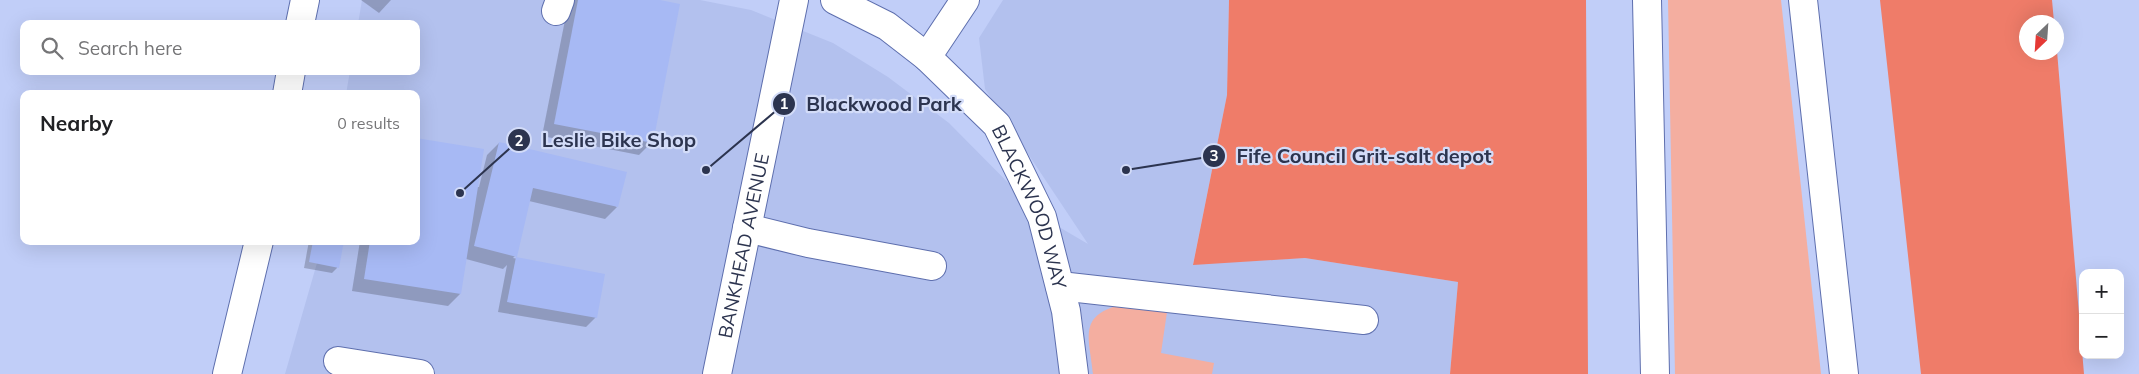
<!DOCTYPE html>
<meta charset="utf-8">
<style>
body{margin:0;font-family:Mulish,sans-serif;background:#f2f2f2;color:#202124}
.controls{position:absolute;right:15px;bottom:15px;display:grid;overflow:hidden;border-radius:10px;box-shadow:0 5px 20px #0002}
.controls button{width:45px;height:45px;display:grid;place-items:center;padding:0;border:0;border-bottom:1px solid #e0e0e0;background:#fff;color:#202124;font:25px sans-serif}
.compass{position:absolute;left:2019px;top:15px;width:45px;height:45px;border-radius:50%;background:#fff;box-shadow:0 5px 20px #0002;rotate:205deg}
.list{margin:0;padding:0;list-style:none}
h2{display:flex;justify-content:space-between;align-items:center;height:65px;margin:0;padding:0 20px;font-size:21px}
h2 small{font-size:16px;font-weight:400;color:#757577}
.icon{flex:none;width:28px;height:28px;fill:none;stroke:currentColor;stroke-width:2;stroke-linecap:round;stroke-linejoin:round}
.map{position:relative;flex:none;width:2139px;height:374px;overflow:hidden}
.search{position:absolute;background:#fff;box-shadow:0 5px 20px #0002;left:20px;top:20px;width:400px;height:55px;display:flex;align-items:center;gap:12px;box-sizing:border-box;padding:0 18px;border-radius:10px;color:#757577;font-size:19px}
.panel{position:absolute;background:#fff;box-shadow:0 5px 20px #0002;left:20px;top:90px;width:400px;height:155px;border-radius:10px}
.map>svg:first-child{display:block}
.built{fill:#b3c1ee}
.green{fill:#f4aea0}
.forest{fill:#ef7c69}
.shadow{fill:#0003}
.building{fill:#a7b9f4}
.lines{fill:none;stroke-linecap:round;stroke-linejoin:round}
.minor-casing{stroke:#5e6fae;stroke-width:30}
.major-casing{stroke:#5e6fae;stroke-width:30}
.highway-casing{stroke:#5e6fae;stroke-width:30}
.minor{stroke:#fff;stroke-width:28}
.major{stroke:#fff;stroke-width:28}
.highway{stroke:#fff;stroke-width:28}
.labels{text-anchor:middle;dominant-baseline:central;stroke-width:4.5;stroke-linejoin:round;paint-order:stroke}
.street-label{font-size:19px;fill:#2c344f;stroke:#d3dcf8}
.leader{fill:none;stroke:#2c344f;stroke-width:2}
.callout-dot{fill:#2c344f;stroke:#d3dcf8;stroke-width:2}
.mark-label{font-size:15px;text-anchor:middle;font-weight:bold;fill:#fff}
.callout-label{font-size:20px;text-anchor:middle;font-weight:bold;fill:#2c344f;stroke:#d3dcf8;stroke-width:4.5;stroke-linejoin:round;paint-order:stroke}
</style>
<div class="map">
<svg width="2139" height="374" viewBox="0 0 2139 374">
<rect width="100%" height="100%" fill="#c1cef8"/>
<path class="built" d="M362 0H700L751 10 833 43 888 77 949 123 1042 217 1088 244 985 89 979 38 1003 0H1229L1227 95 1193 264 1305 258 1458 282 1450 374H285L319 256 322 241H416V94H346L350 71H416V24H358Z"/>
<g class="green">
<path d="M1668 0H1781L1821 374H1675Z"/>
<path d="M1120 305 1167 312 1161 353 1214 363 1212 374H1093C1090 339 1077 316 1120 305Z"/>
</g>
<g class="forest">
<path d="M1229 0H1586L1588 374H1450L1458 282 1305 258 1193 265 1227 95Z"/>
<path d="M1880 0H2052L2054 22H2026V52H2056L2057 51 2084 374H1921Z"/>
</g>
<g class="shadow">
<path d="M361 0H391L379 13Z"/>
<path d="M569 0H653L651 143 639 155 542 136Z"/>
<path d="M499 143 617 207 605 219 529 201 515 256 513 258 604 275 596 317 586 327 498 312 507 265 503 269 466 259 460 294 448 306 352 291 360 241H416L477 187H479L487 155Z"/>
<path d="M309 241H343L337 268 332 273 304 268Z"/>
</g>
<g class="building">
<path d="M578 0H660L680 4 653 143 554 124Z"/>
<path d="M416 138 484 149 461 294 364 279 370 241H416Z"/>
<path d="M499 142 627 172 618 207 533 188 517 257 474 246Z"/>
<path d="M313 241H344L339 268 309 262Z"/>
<path d="M516 257 605 274 597 318 507 302Z"/>
</g>
<g class="lines">
<defs>
<g id="minor">
<path id="s1" d="M835 0 887 26 927 57 997 125 1042 217 1066 311 1074 374"/>
<path d="M556 11 560 0"/>
<path d="M927 57 965 0"/>
<path d="M747 228 808 243 932 266"/>
<path d="M1060 286 1364 320"/>
<path d="M338 361 420 374"/>
<path id="s2" d="M717 374 794 0"/>
</g>
<g id="major">
<path d="M300 24 305 0"/>
<path d="M287 94 291 71"/>
<path d="M227 374 259 241"/>
</g>
<g id="highway">
<path d="M1647 0 1655 374"/>
<path d="M1803 0 1844 374"/>
</g>
</defs>
<use href="#minor" class="minor-casing"/>
<use href="#major" class="major-casing"/>
<use href="#highway" class="highway-casing"/>
<use href="#minor" class="minor"/>
<use href="#major" class="major"/>
<use href="#highway" class="highway"/>
</g>
<g class="labels">
<g class="street-label">
<text stroke="none"><textPath href="#s1" startOffset="295">BLACKWOOD WAY</textPath></text>
<text stroke="none"><textPath href="#s2" startOffset="131">BANKHEAD AVENUE</textPath></text>
</g>
</g>
<path class="leader" d="M706 170L784 104M460 193L519 140M1126 170L1214 156"/>
<g class="callout-dot">
<circle cx="706" cy="170" r="5"/>
<circle cx="460" cy="193" r="5"/>
<circle cx="1126" cy="170" r="5"/>
<circle cx="784" cy="104" r="12"/>
<circle cx="519" cy="140" r="12"/>
<circle cx="1214" cy="156" r="12"/>
</g>
<g class="mark-label">
<text x="784" y="109">1</text>
<text x="519" y="146">2</text>
<text x="1214" y="161">3</text>
</g>
<g class="callout-label">
<text x="884" y="111">Blackwood Park</text>
<text x="619" y="147">Leslie Bike Shop</text>
<text x="1364" y="163">Fife Council Grit-salt depot</text>
</g>
</svg>
<div class="controls">
<button>+</button>
<button>−</button>
</div>
<svg class="compass" viewBox="-18 -18 36 36"><path d="M0-13l5 13h-10z" fill="#e53935"/><path d="M0 13l5-13h-10z" fill="#757577"/></svg>
<div class="search"><svg class="icon" aria-label="search" viewBox="0 0 24 24"><circle cx="10" cy="10" r="6"/><path d="M15 15l6 6"/></svg>Search here</div>
<section class="panel">
<h2>Nearby<small>0 results</small></h2>
<ul class="list">
</ul>
</section>
</div>
